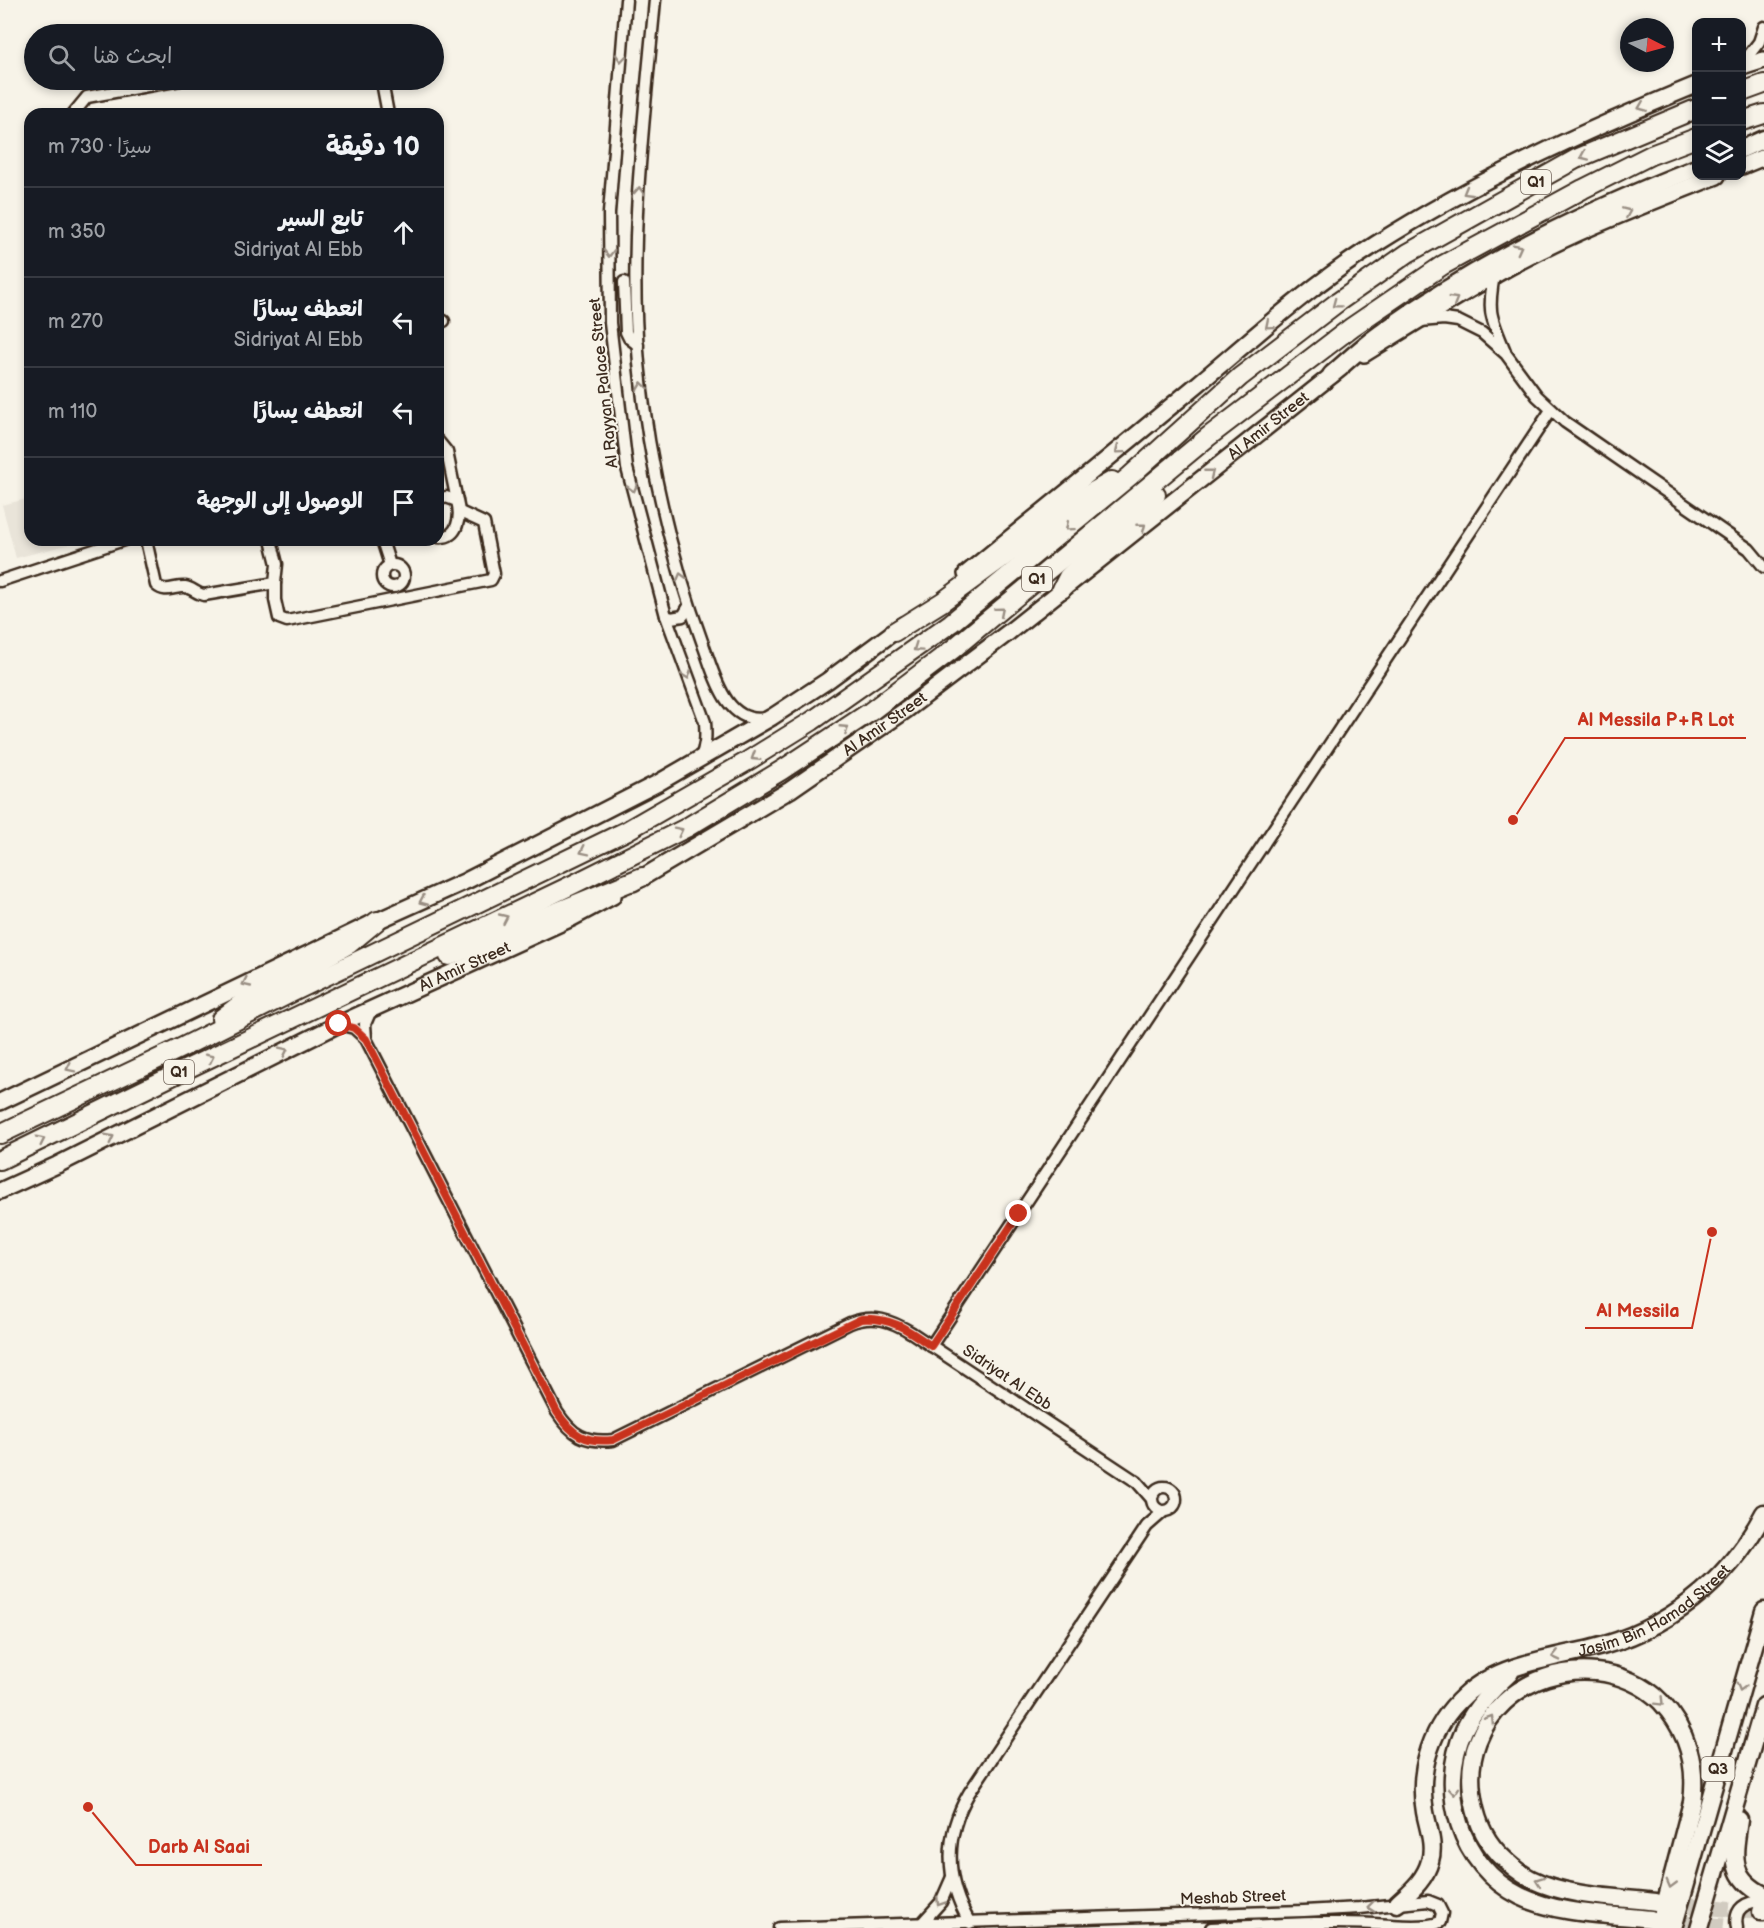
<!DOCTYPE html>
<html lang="ar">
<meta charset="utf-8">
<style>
body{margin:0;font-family:"Balsamiq Sans","Playpen Sans Arabic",sans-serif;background:#20242c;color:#f1f3f6;direction:rtl}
.controls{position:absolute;right:18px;top:18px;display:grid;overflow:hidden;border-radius:12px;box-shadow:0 3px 9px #0003}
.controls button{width:54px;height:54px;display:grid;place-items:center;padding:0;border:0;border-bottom:2px solid #363941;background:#171b24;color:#f1f3f6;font:30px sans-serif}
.compass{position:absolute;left:1620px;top:18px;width:54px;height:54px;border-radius:50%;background:#171b24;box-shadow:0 3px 9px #0003;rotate:96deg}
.stop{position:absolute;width:18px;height:18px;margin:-14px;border:4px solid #c8321e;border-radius:50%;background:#fff}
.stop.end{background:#c8321e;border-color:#fff;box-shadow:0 2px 6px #0008}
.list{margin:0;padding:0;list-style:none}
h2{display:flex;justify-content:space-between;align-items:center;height:78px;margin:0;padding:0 24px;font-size:26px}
h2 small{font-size:20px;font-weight:400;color:#9ea1a6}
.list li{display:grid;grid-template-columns:39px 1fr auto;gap:18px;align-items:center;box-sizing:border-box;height:90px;padding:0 24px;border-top:2px solid #363941}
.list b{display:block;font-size:22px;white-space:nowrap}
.list p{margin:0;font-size:20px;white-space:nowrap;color:#9ea1a6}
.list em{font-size:20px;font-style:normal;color:#9ea1a6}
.icon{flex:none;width:33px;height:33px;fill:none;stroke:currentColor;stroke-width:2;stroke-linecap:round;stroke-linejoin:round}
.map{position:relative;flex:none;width:1764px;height:1928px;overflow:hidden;direction:ltr}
.search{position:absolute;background:#171b24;box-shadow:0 3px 9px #0003;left:24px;top:24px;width:420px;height:66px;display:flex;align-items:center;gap:15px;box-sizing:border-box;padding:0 21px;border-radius:33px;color:#9ea1a6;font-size:22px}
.panel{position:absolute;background:#171b24;box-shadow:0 3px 9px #0003;left:24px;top:108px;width:420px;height:438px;border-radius:18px;direction:rtl}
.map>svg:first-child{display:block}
.built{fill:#e9e4d9}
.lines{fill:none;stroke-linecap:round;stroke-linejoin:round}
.primary-tunnel{stroke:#d1cbc0;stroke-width:16;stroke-dasharray:16 8;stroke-linecap:butt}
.minor-casing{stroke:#3b2a1e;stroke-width:15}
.secondary-casing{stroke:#3b2a1e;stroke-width:20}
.primary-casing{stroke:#3b2a1e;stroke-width:21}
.trunk-casing{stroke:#3b2a1e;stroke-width:21}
.motorway-casing{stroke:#3b2a1e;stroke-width:22}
.minor{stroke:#f7f3e8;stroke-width:10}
.secondary{stroke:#f7f3e8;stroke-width:15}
.primary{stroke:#f7f3e8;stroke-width:16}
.trunk{stroke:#f7f3e8;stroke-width:16}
.motorway{stroke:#f7f3e8;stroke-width:18}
.oneway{stroke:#998e83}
.route{stroke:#c8321e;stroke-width:8}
.labels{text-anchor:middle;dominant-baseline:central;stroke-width:4.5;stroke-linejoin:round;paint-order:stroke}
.shield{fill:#f7f3e8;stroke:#73665b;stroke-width:1.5}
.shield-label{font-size:15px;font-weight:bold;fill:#3b2a1e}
.street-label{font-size:16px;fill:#3b2a1e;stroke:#f7f3e8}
.leader{fill:none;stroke:#c8321e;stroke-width:2}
.callout-dot{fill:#c8321e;stroke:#f7f3e8;stroke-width:2}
.callout-label{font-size:18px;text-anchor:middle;font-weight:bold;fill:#c8321e;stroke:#f7f3e8;stroke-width:4.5;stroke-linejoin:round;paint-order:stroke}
</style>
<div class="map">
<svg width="1764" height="1928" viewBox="0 0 1764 1928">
<rect width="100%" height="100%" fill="#f7f3e8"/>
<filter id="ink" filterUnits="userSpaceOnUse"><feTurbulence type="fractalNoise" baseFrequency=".0167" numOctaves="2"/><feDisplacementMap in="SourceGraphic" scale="12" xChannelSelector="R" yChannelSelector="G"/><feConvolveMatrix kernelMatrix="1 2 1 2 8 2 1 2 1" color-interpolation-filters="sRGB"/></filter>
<g filter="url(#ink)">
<path class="built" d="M30 498V540H69L70 544 16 558 2 505Z"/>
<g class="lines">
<g class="primary-tunnel">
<path d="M1666 1903 1761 1912"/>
<path d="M1660 1920 1738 1928"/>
</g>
<defs>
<g id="minor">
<path d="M626 0 609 213 610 323 627 468 666 616 705 722C706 736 706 747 700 759"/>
<path d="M655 0C644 120 628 243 639 363 648 459 671 557 704 647 714 674 726 726 766 718"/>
<path d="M1742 64 1759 42 1764 27"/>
<path d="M379 80 382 82 388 114"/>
<path d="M73 114 87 97 180 80"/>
<path d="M1494 275C1487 313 1491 317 1505 351"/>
<path d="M624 282 626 332 629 338 638 345"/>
<path d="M1420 321 1444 319 1458 321 1482 333 1506 354 1537 396 1565 422 1749 549 1764 567"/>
<path d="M438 322 444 321"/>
<path d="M438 441 447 452 457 501"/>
<path d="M438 500 446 497 457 501C461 516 459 539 438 537"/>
<path d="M146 540 156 585C166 594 174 586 185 587 192 588 197 594 204 595L275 583 277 564 271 540"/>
<path d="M382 540 390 565"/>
<circle cx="393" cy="576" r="11"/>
<path d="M0 581 124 540"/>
<path d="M275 583V600L279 618 287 621 491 580 494 574 484 523 460 512"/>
<path d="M666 616 671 618 683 616 689 606"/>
<path d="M339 1024 354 1028 366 1039 557 1412C572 1435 585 1443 613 1440L850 1323C873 1314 891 1320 912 1333L1137 1482 1151 1498"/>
<path d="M366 1039 365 1024 371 1010"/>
<path d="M931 1346 1551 410"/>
<circle cx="1164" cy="1499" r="12"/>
<path d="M922 1923 941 1902 952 1877"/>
<path d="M970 1923C945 1880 944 1836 969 1793L1147 1526 1163 1512"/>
<path d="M779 1928 1304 1911 1360 1908 1428 1901 1438 1905 1442 1913 1440 1922C1428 1928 1405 1926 1391 1925 1331 1920 1270 1925 1211 1928"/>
<path d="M1737 1928C1733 1908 1746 1901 1764 1901"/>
</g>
<g id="secondary">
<path d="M1742 67 1764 60"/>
<path d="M1742 166 1764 157"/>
<path d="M1364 354C1406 328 1449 301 1493 276 1564 235 1641 206 1717 176"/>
<path d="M966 574C1044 511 1121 448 1198 384 1255 336 1312 284 1376 244 1477 180 1586 130 1696 85"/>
<path id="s1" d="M633 883 790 790 906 710 1009 632 1341 368"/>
<path d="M0 1102 377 921 466 881 658 783 772 717 827 681 903 625"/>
<path id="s2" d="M0 1191 57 1165 339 1024 572 918 613 896"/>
</g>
<g id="primary">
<path d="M1510 1673C1492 1690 1475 1707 1464 1730 1437 1790 1460 1866 1520 1896 1559 1915 1608 1914 1651 1919"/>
<path d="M1656 1902C1615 1897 1568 1897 1531 1879 1518 1872 1509 1864 1499 1854 1482 1836 1475 1816 1472 1792 1463 1719 1526 1665 1596 1672 1619 1674 1645 1685 1661 1702 1687 1730 1697 1765 1692 1802L1659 1928"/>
<path id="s3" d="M1397 1904C1411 1891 1425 1880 1430 1861 1435 1845 1428 1828 1425 1812 1417 1770 1432 1725 1464 1696 1495 1666 1550 1658 1590 1649 1667 1631 1728 1582 1764 1513"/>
<path d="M1761 1912H1764"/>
</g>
<g id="trunk">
<path d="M1742 149 1764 139"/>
<path d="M1331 375C1348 360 1365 344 1384 331 1480 262 1587 211 1696 168"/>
<path d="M1739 1820C1734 1855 1728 1877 1764 1895"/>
<path d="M1673 1928 1764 1611"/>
<path d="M1699 1928 1764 1706"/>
</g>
<g id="motorway">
<path d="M1742 92 1764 84"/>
<path d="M1742 121 1764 114"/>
<path d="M1062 589 1068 577 1078 567 1156 495"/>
<path d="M894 632 942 602 1089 494 1112 481"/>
<path d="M449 956 642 877"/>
<path d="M221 1019 242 1003 349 944 377 921"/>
<path d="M0 1134 183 1047 291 993 626 831 746 762 812 721 951 623 1130 476 1240 377 1338 302 1408 253 1576 159 1696 109"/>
<path d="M0 1160 170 1077 574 884 686 828 782 770 870 712 953 649 1208 437 1352 327 1443 265 1583 189 1651 155 1696 138"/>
</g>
</defs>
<use href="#minor" class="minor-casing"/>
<use href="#secondary" class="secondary-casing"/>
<use href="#primary" class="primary-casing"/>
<use href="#trunk" class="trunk-casing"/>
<use href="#motorway" class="motorway-casing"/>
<use href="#minor" class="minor"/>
<use href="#secondary" class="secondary"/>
<use href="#primary" class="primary"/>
<use href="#trunk" class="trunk"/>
<use href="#motorway" class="motorway"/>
</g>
<defs><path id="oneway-chevron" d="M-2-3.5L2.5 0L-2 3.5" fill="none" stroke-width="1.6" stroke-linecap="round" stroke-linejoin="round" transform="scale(1.5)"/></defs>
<g class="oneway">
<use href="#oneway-chevron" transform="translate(621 58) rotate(95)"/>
<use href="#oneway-chevron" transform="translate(1642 107) rotate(158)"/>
<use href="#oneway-chevron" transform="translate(1584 156) rotate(156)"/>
<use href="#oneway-chevron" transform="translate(639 191) rotate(-87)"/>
<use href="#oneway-chevron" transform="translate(1467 192) rotate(150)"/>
<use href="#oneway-chevron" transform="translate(1627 212) rotate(-23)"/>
<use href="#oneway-chevron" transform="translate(1518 248) rotate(-28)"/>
<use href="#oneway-chevron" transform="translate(609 253) rotate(90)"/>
<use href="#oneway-chevron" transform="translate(1454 300) rotate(-31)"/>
<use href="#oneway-chevron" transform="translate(1336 304) rotate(143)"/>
<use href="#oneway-chevron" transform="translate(1269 325) rotate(140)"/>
<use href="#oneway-chevron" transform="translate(642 386) rotate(-98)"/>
<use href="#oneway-chevron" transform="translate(1119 450) rotate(140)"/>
<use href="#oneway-chevron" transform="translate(1210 473) rotate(-39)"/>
<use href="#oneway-chevron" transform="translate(633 488) rotate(75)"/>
<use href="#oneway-chevron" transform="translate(1069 527) rotate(140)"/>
<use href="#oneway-chevron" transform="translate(1142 527) rotate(-38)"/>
<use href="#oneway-chevron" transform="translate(681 577) rotate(-105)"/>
<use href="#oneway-chevron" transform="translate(1000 611) rotate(-40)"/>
<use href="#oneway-chevron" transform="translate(917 648) rotate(145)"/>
<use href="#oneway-chevron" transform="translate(687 675) rotate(70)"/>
<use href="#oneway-chevron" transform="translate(845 729) rotate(-33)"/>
<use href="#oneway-chevron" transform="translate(755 757) rotate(148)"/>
<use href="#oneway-chevron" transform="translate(679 831) rotate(-27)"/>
<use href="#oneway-chevron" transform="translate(584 851) rotate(154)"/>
<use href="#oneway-chevron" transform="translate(423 901) rotate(156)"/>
<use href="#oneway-chevron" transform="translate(504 918) rotate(-25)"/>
<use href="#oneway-chevron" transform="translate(246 983) rotate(155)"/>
<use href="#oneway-chevron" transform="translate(284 1051) rotate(-26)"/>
<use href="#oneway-chevron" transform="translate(210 1058) rotate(-26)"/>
<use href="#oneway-chevron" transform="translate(70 1068) rotate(154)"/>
<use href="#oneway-chevron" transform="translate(110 1138) rotate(-27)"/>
<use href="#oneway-chevron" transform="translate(41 1140) rotate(-26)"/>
<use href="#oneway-chevron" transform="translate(1556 1656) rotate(167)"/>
<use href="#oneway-chevron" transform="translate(1741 1687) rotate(106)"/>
<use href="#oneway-chevron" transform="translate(1660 1702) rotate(45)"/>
<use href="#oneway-chevron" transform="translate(1490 1719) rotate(-58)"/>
<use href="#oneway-chevron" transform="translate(1454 1791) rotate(86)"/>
<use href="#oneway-chevron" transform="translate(1539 1881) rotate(-160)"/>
<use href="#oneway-chevron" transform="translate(1671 1884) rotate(105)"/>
<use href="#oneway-chevron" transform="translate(940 1902) rotate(123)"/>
<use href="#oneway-chevron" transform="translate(1371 1907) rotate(174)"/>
</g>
</g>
<g class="lines" filter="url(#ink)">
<path class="route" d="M339 1024 354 1028 366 1039 557 1412C572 1435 585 1443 613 1440L861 1319C891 1317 907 1329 931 1346L1019 1214"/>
</g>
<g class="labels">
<g class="shield">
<rect x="1521" y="170" width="30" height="24" rx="4.5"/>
<rect x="1022" y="567" width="30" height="24" rx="4.5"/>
<rect x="164" y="1060" width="30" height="24" rx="4.5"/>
<rect x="1701.5" y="1757" width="33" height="24" rx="4.5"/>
</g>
<g class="shield-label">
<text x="1536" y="182">Q1</text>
<text x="1037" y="579">Q1</text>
<text x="179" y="1072">Q1</text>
<text x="1718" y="1769">Q3</text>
</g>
<g class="street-label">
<text transform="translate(604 383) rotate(-96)">Al Rayyan Palace Street</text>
<text stroke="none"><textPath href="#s1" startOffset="784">Al Amir Street</textPath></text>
<text stroke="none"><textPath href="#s1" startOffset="298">Al Amir Street</textPath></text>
<text stroke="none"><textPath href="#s2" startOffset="516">Al Amir Street</textPath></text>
<text transform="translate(1007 1378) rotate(34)">Sidriyat Al Ebb</text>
<text stroke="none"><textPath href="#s3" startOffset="444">Jasim Bin Hamad Street</textPath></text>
<text transform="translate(1233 1898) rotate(-2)">Meshab Street</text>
</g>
</g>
<path class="leader" d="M1513 820L1565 738H1746M1712 1232L1692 1328H1585M88 1807L136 1865H262"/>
<g class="callout-dot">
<circle cx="1513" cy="820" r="6"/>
<circle cx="1712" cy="1232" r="6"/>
<circle cx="88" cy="1807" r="6"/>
</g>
<g class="callout-label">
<text x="1656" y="726">Al Messila P+R Lot</text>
<text x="1638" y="1317">Al Messila</text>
<text x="199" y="1853">Darb Al Saai</text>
</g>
</svg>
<div class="controls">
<button>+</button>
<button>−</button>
<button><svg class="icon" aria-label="layers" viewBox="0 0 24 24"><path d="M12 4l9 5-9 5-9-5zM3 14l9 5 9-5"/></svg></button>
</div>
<svg class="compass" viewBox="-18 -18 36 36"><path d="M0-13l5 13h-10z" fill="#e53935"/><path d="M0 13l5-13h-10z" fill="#9ea1a6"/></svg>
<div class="stop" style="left:339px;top:1024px"></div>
<div class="stop end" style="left:1019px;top:1214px"></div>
<div class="search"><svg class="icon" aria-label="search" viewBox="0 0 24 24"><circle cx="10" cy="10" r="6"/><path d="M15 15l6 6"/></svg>ابحث هنا</div>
<section class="panel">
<h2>10 دقيقة<small>سيرًا · 730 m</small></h2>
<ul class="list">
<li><svg class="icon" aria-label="ahead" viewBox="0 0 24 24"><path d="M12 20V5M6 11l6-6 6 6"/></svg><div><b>تابع السير</b><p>Sidriyat Al Ebb</p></div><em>350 m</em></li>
<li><svg class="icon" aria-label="left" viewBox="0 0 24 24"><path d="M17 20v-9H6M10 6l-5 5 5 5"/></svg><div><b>انعطف يسارًا</b><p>Sidriyat Al Ebb</p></div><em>270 m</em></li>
<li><svg class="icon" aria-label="left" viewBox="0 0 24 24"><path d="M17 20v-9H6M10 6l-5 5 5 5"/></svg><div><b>انعطف يسارًا</b></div><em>110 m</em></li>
<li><svg class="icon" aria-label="arrive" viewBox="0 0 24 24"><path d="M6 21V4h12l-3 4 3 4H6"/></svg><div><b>الوصول إلى الوجهة</b></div></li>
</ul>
</section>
</div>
